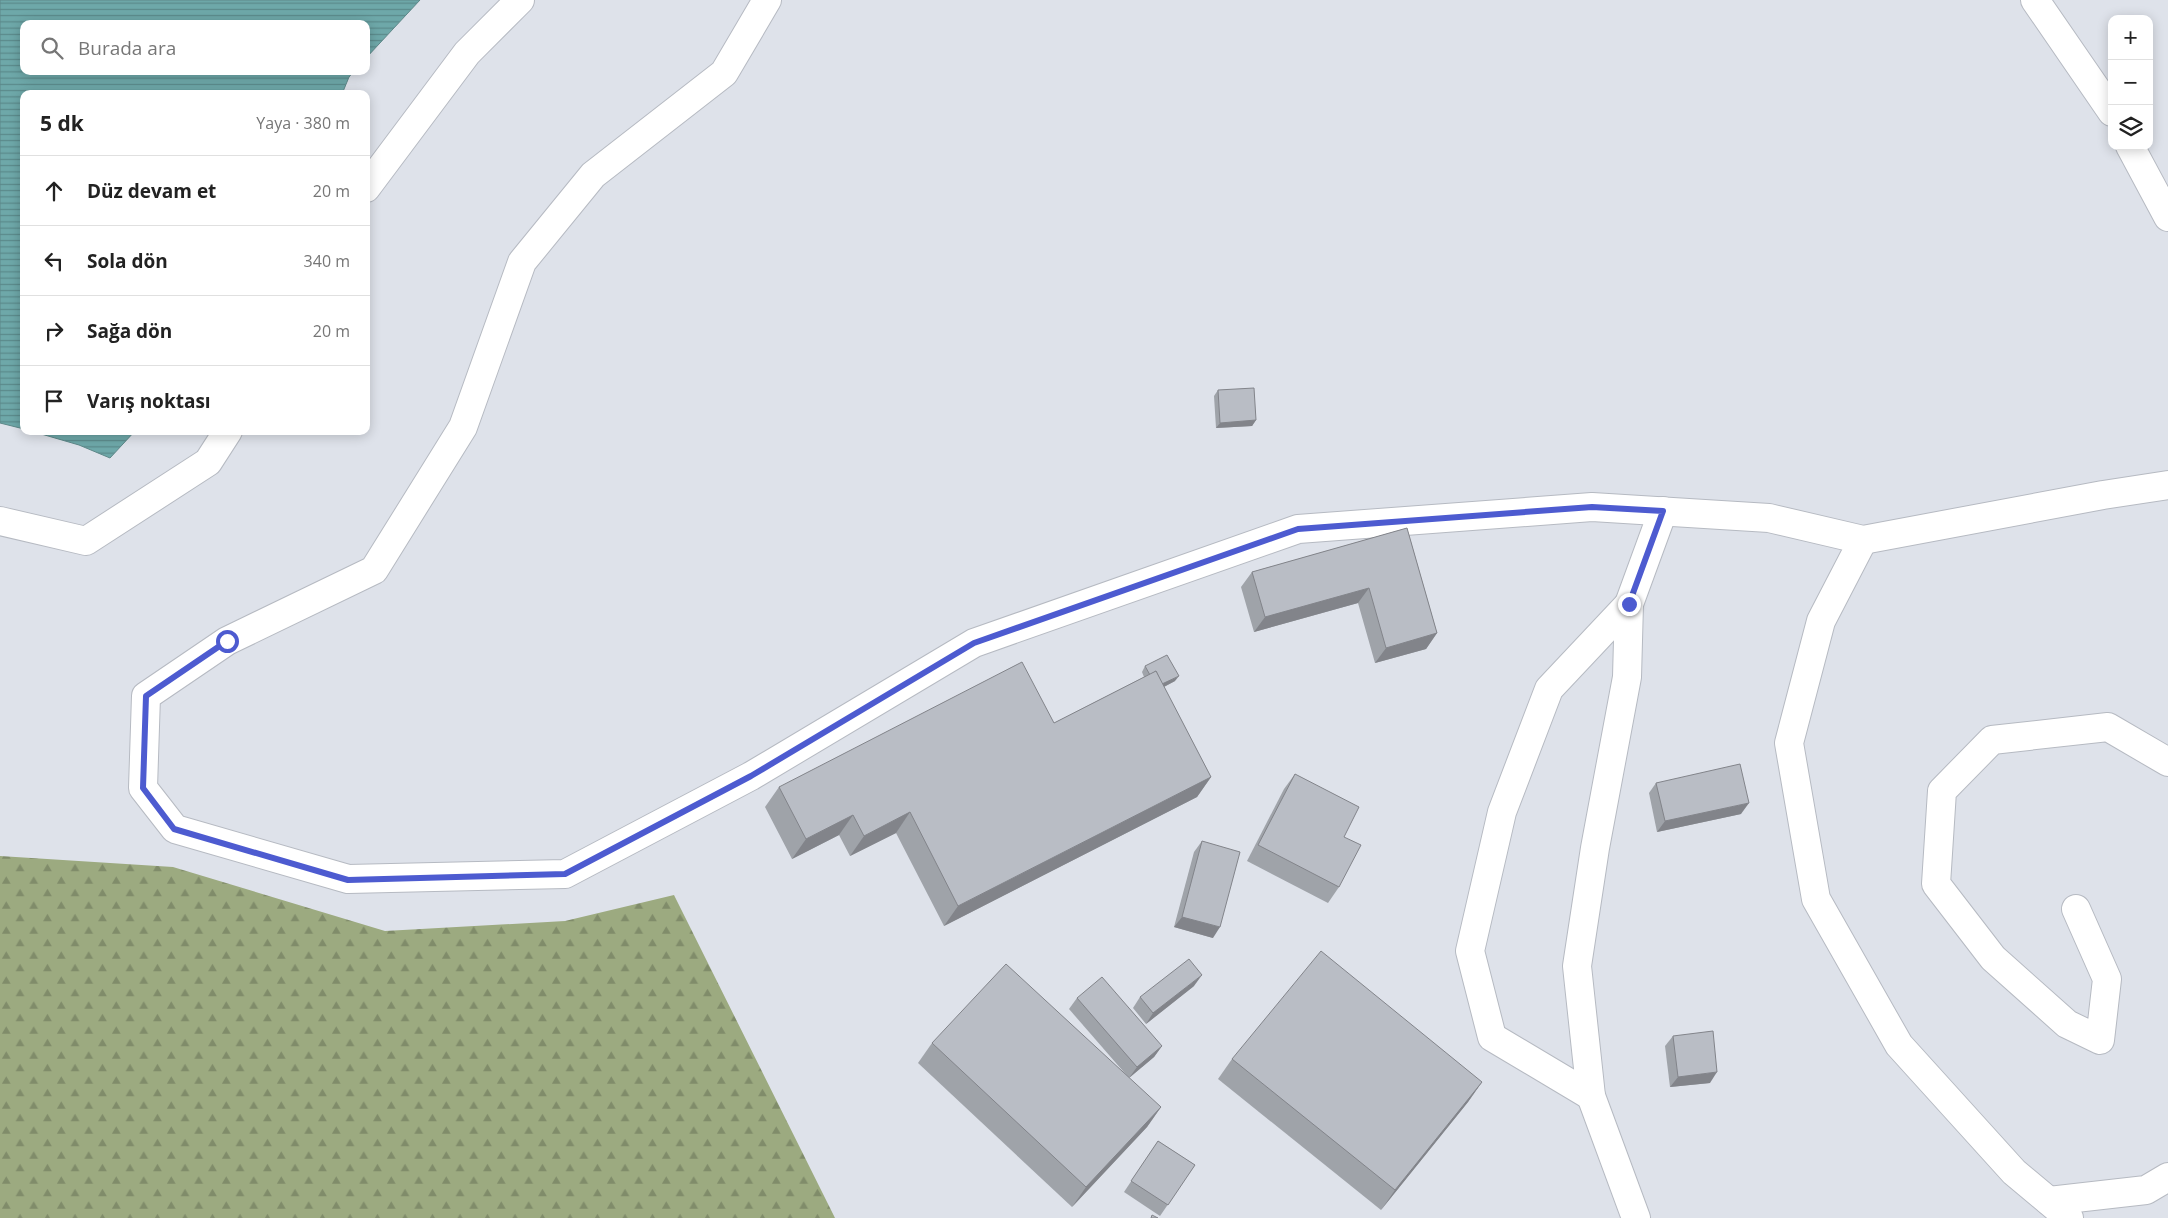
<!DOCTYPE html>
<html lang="tr">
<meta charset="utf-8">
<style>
body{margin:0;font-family:"Open Sans",sans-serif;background:#f6f6f6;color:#222}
.controls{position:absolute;right:15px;top:15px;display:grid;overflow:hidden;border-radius:10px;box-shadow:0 2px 12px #0003}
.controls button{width:45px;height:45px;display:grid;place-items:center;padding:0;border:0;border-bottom:1px solid #e0e0e0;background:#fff;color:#222;font:25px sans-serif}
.stop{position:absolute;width:15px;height:15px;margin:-11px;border:4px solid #4d5bd0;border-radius:50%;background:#fff}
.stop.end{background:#4d5bd0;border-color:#fff;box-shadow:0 1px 5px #0008}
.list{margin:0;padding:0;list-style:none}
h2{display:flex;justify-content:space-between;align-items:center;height:65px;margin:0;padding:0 20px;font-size:21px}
h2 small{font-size:16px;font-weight:400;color:#767676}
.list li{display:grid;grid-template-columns:32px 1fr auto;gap:15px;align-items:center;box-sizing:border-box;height:70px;padding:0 20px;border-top:1px solid #e0e0e0}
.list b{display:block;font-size:19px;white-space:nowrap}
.list em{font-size:16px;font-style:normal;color:#767676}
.icon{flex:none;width:28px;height:28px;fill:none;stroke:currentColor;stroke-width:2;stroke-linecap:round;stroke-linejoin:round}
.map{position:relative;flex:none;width:2168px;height:1218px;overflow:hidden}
.search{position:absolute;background:#fff;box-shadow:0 2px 12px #0003;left:20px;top:20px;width:350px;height:55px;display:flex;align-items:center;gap:12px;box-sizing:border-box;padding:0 18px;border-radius:10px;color:#767676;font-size:19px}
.panel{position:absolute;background:#fff;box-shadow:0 2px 12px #0003;left:20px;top:90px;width:350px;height:345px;border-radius:10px}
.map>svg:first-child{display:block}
.forest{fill:url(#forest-firs)}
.water{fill:url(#water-rules);stroke:#5e8889}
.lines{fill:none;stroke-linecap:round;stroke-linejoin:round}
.minor-casing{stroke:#b6bac2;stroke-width:30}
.minor{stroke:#fff;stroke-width:28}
.wall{fill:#9fa3a9}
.shaded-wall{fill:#82848a}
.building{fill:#b9bdc5;stroke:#82848a}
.route{stroke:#4d5bd0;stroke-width:6}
</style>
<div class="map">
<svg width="2168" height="1218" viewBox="0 0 2168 1218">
<defs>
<pattern id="forest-firs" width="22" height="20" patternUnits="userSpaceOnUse" patternTransform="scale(1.25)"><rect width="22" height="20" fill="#9caa80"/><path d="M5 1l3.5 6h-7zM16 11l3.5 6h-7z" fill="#808c6a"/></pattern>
<pattern id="water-rules" width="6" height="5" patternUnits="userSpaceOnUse" patternTransform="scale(1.25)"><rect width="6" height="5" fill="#6ea8a9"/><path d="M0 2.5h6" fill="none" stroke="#5b8a8b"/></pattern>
</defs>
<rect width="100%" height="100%" fill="#dee2ea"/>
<path class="forest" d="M0 856 173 867 385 931 565 921 674 895 835 1218H0Z"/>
<g class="water">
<path d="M0 0H420L366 58V24H24V71H354L349 77 342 94H24V429L0 423Z"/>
<path d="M31 431H135L110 458 79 445Z"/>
</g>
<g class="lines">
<defs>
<g id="minor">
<path d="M767 0 724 73 593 175 522 262 463 427 374 570 227 641 146 696 143 788 175 829 348 879 565 874 751 776 974 643 1298 529 1592 507 1769 518 1863 540 2103 495 2168 485"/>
<path d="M2035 0 2112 112"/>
<path d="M2130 146 2168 217"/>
<path d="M366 188 467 53 520 0"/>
<path d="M0 521 86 541 208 462 228 431"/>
<path d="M1863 540 1821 621 1789 743 1816 899 1899 1045 2014 1172 2069 1218"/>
<path d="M2076 909 2107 979 2100 1040 2067 1024 1993 958 1936 884 1942 791 1992 740 2108 727 2168 762"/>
<path d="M1591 1096 1492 1037 1470 951 1502 812 1549 689 1629 604"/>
<path d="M2049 1201 2146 1190 2168 1177"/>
<path d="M1636 1218 1591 1096 1577 966 1595 848 1627 677 1629 604 1663 511"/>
</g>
</defs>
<use href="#minor" class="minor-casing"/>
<use href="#minor" class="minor"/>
</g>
<g class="wall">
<path d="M1218 390 1256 420 1252 426 1216 428 1214 396Z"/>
<path d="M1407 528 1437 633 1426 649 1375 663 1358 603 1254 632 1241 587 1252 572Z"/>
<path d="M1145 666 1175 681 1164 687 1211 777 1197 797 944 926 896 833 850 856 839 835 792 859 765 807 779 787 1054 723 1144 677 1142 672Z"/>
<path d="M1295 774 1344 837 1339 887 1328 903 1247 861 1284 789Z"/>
<path d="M1656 783 1741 814 1657 832 1649 793Z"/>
<path d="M1202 841 1213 938 1174 927 1194 852Z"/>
<path d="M1194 986 1146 1024 1133 1008 1140 997Z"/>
<path d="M1077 998 1162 1046 1154 1057 1129 1078 1069 1009Z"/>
<path d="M1673 1036 1710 1083 1670 1087 1665 1046Z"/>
<path d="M932 1043 1161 1107 1147 1127 1072 1207 918 1063Z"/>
<path d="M1232 1059 1482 1082 1468 1102 1381 1210 1218 1079Z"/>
<path d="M1158 1141 1195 1165 1160 1216 1124 1192Z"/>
</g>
<g class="shaded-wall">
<path d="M1256 420 1252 426 1216 428 1220 423Z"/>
<path d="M1369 588 1358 603 1254 632 1265 617Z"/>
<path d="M1437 633 1426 649 1375 663 1386 648Z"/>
<path d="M1179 676 1175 681 1152 693 1156 687Z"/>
<path d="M1211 777 1197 797 944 926 958 906Z"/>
<path d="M1749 803 1741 814 1657 832 1665 821Z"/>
<path d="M910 812 896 833 850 856 864 836Z"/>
<path d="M853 815 839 835 792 859 806 839Z"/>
<path d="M1182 917 1220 927 1213 938 1174 927Z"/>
<path d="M1202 975 1194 986 1146 1024 1153 1013Z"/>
<path d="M1162 1046 1154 1057 1129 1078 1137 1067Z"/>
<path d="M1717 1072 1710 1083 1670 1087 1678 1077Z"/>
<path d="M1482 1082 1468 1102 1381 1210 1395 1190Z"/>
<path d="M1161 1107 1147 1127 1072 1207 1086 1187Z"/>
</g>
<g class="building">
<path d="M1254 388 1256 420 1220 423 1218 390Z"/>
<path d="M1407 528 1437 633 1386 648 1369 588 1265 617 1252 572Z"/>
<path d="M1167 655 1179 676 1162 684 1156 671 1150 675 1145 666Z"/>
<path d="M1022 662 1054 723 1156 671 1211 777 958 906 910 812 864 836 853 815 806 839 779 787Z"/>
<path d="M1740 764 1749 803 1665 821 1656 783Z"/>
<path d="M1295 774 1359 807 1344 837 1361 845 1339 887 1258 845Z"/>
<path d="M1202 841 1240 852 1220 927 1182 917Z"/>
<path d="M1321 951 1482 1082 1395 1190 1232 1059Z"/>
<path d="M1189 959 1202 975 1153 1013 1140 997Z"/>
<path d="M1006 964 1161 1107 1086 1187 932 1043Z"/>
<path d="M1102 977 1162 1046 1137 1067 1077 998Z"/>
<path d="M1713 1031 1717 1072 1678 1077 1673 1036Z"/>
<path d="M1158 1141 1195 1165 1168 1205 1131 1181Z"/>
<path d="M1152 1215 1158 1218H1151Z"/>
</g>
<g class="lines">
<path class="route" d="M227 641 146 696 143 788 174 829 348 880 565 874 751 776 974 643 1298 529 1592 507 1663 511 1629 604"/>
</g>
</svg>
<div class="controls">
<button>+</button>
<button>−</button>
<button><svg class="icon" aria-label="layers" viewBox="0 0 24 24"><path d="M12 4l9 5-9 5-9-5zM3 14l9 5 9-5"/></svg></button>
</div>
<div class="stop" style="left:227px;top:641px"></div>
<div class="stop end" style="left:1629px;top:604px"></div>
<div class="search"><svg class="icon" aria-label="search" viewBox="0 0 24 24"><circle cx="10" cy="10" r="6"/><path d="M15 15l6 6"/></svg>Burada ara</div>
<section class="panel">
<h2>5 dk<small>Yaya · 380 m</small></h2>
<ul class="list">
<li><svg class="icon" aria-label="ahead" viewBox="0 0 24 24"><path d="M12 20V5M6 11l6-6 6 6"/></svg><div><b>Düz devam et</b></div><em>20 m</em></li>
<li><svg class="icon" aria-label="left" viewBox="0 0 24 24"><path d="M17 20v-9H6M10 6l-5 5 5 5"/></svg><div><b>Sola dön</b></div><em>340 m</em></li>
<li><svg class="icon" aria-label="right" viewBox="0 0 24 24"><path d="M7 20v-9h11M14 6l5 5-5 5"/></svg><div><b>Sağa dön</b></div><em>20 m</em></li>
<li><svg class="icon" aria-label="arrive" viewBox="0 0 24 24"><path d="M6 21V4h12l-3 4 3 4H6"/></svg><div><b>Varış noktası</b></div></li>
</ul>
</section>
</div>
